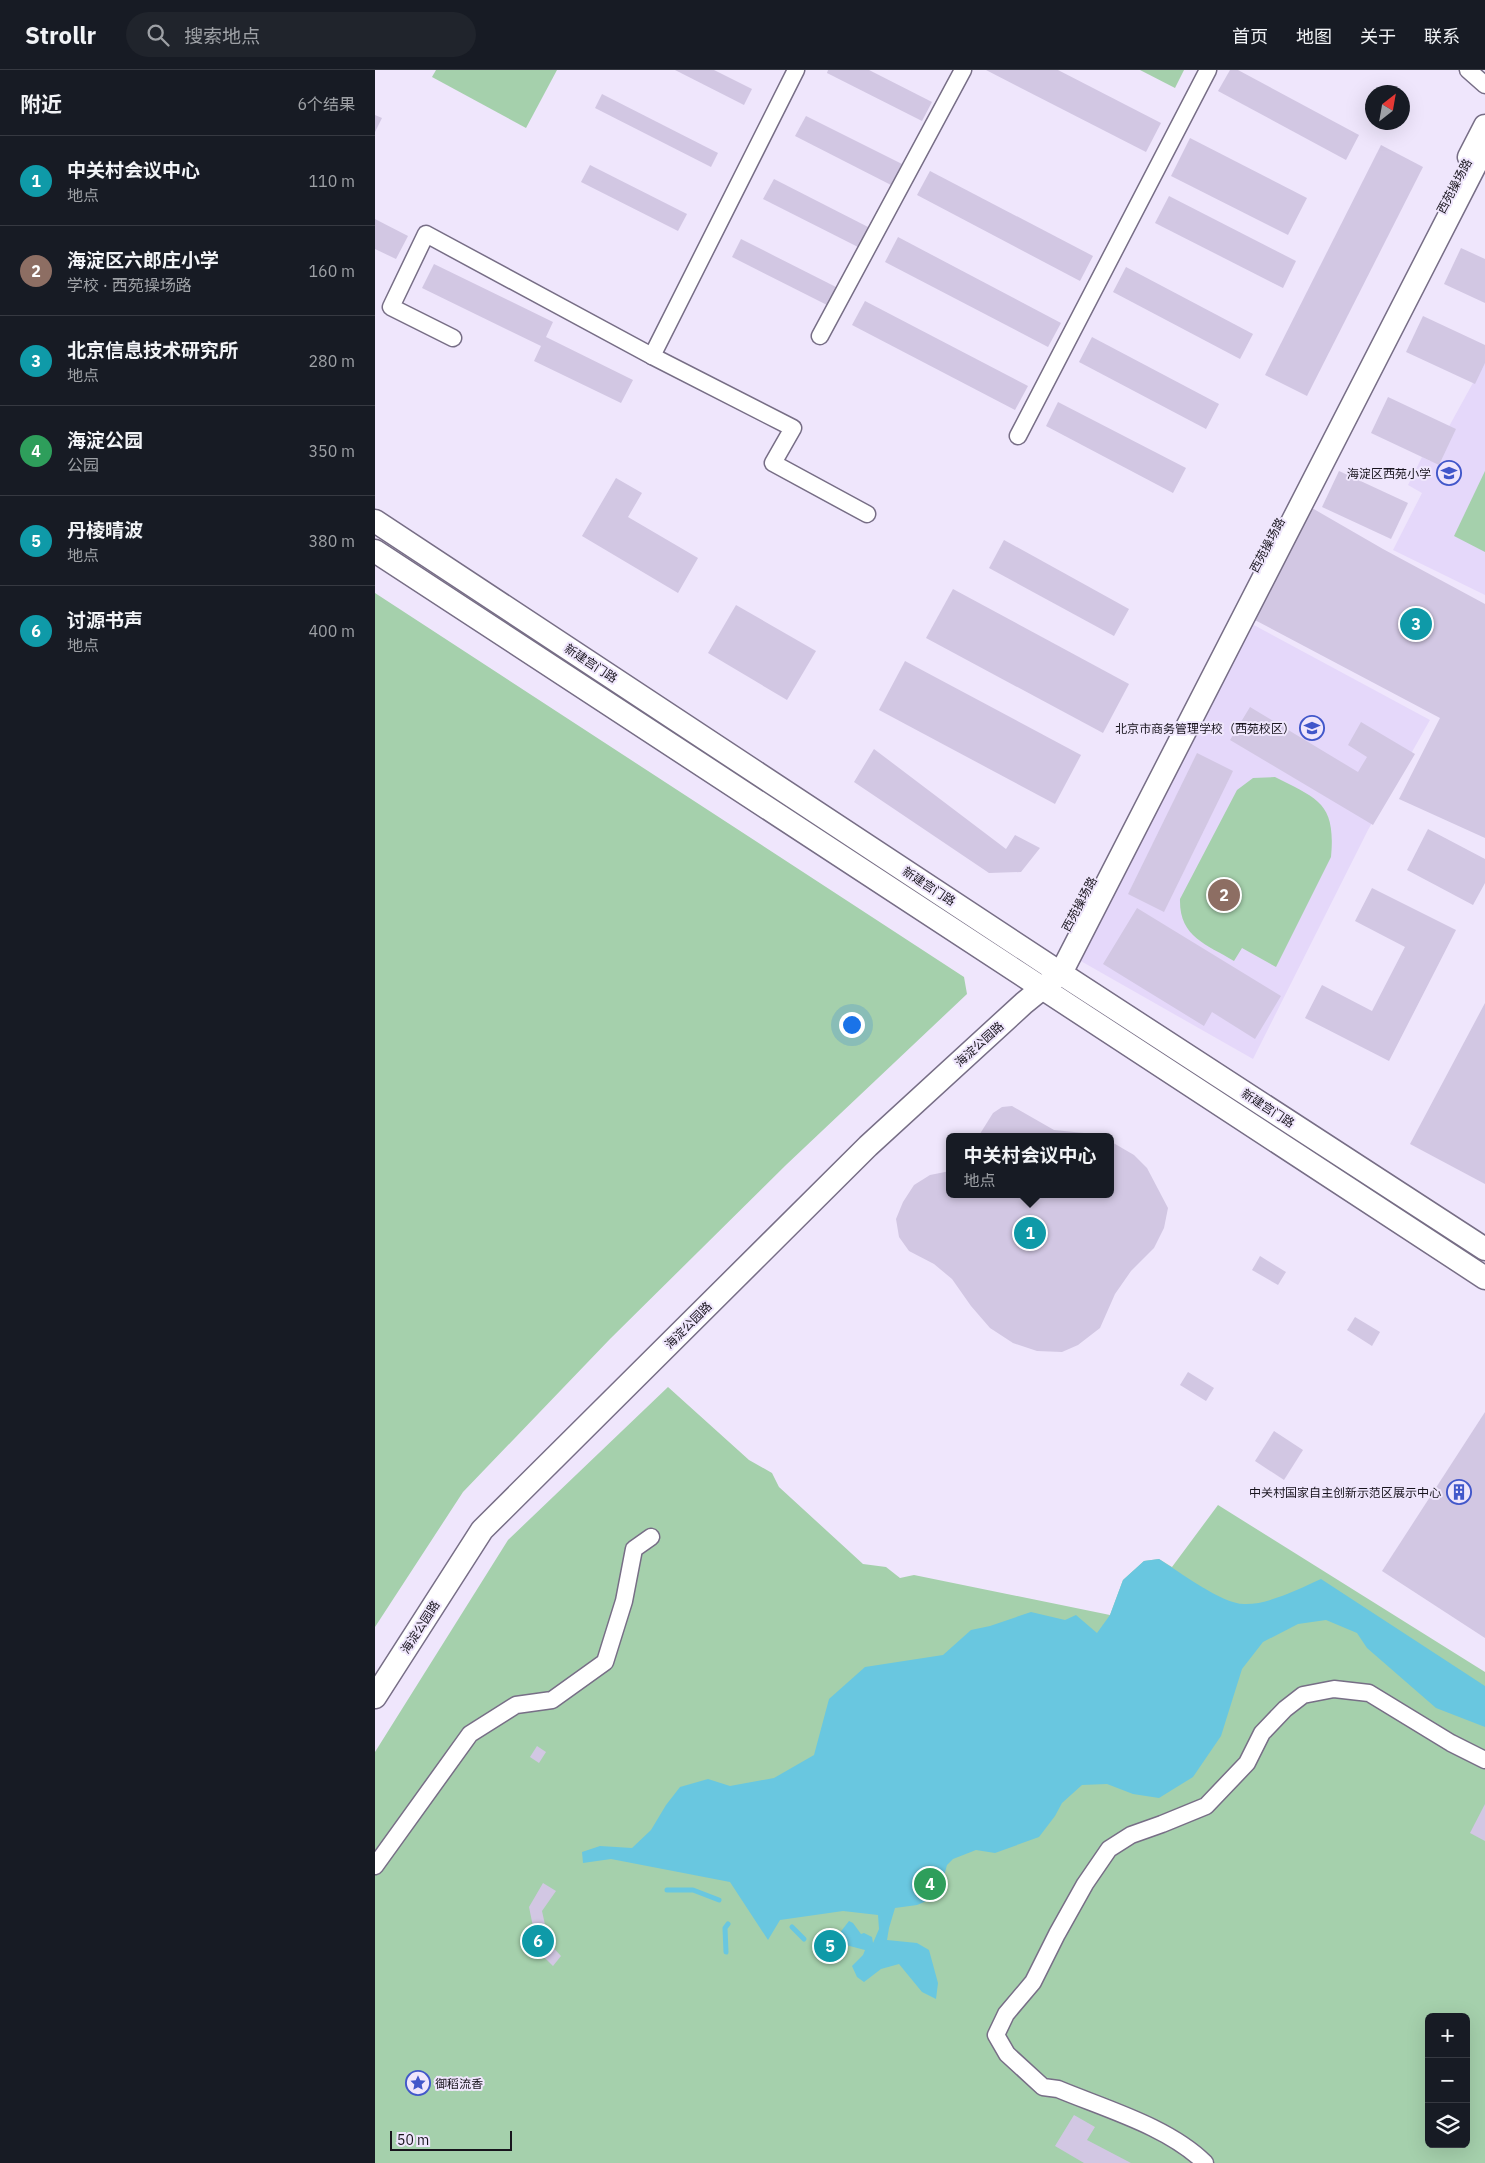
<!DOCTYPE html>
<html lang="zh">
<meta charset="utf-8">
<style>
body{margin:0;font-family:"IBM Plex Sans","Noto Sans SC",sans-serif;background:#20242c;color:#f1f3f6}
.controls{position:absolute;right:15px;bottom:15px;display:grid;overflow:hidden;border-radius:8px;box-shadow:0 5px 20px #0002}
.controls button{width:45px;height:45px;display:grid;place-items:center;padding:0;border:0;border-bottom:1px solid #363941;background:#171b24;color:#f1f3f6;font:25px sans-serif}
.compass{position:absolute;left:990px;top:15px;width:45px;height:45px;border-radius:50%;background:#171b24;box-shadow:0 5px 20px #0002;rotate:31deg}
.scale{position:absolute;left:15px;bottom:12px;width:122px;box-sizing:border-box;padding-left:5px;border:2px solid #18141d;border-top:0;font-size:14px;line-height:18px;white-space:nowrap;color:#18141d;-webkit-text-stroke:4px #efe6fc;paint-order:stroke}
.you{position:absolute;left:476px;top:954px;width:18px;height:18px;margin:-12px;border:4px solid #fff;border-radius:50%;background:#1a73e8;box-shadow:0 0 0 8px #1a73e833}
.badge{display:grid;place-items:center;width:32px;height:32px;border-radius:50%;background:#ea580c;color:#fff;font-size:16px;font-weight:700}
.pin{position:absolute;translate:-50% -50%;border:2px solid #fff;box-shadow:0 1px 5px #0006}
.popup{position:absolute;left:571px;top:1063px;width:168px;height:65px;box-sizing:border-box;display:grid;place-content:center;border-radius:8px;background:#171b24;filter:drop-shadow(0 1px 4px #0005);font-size:16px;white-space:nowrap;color:#9ea1a6}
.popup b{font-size:19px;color:#f1f3f6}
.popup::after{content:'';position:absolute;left:50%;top:100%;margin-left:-10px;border:10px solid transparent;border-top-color:#171b24}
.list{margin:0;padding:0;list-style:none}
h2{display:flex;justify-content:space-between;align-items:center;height:65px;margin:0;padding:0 20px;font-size:21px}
h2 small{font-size:16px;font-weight:400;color:#9ea1a6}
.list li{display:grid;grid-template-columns:32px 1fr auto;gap:15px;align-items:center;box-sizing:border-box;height:90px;padding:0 20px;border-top:1px solid #363941}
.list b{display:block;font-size:19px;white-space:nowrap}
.list p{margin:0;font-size:16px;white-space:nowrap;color:#9ea1a6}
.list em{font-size:16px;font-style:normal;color:#9ea1a6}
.icon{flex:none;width:28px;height:28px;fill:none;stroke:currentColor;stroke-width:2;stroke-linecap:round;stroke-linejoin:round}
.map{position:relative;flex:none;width:1110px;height:2093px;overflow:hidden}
header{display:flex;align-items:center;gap:30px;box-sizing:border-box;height:70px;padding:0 25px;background:#171b24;border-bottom:1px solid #363941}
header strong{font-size:24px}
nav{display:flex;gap:28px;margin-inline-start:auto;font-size:18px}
.search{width:350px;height:45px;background:#20242c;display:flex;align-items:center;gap:12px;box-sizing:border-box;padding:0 18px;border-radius:28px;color:#9ea1a6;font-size:19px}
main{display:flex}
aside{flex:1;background:#171b24}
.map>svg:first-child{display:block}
.built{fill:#e5d8fa}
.green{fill:#a5d0ac;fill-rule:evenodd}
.water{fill:#69c7e0}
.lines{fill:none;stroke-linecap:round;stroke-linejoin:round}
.stream{stroke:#69c7e0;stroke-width:5}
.building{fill:#d2c7e3}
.street-casing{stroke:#776e86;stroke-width:19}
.secondary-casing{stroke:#776e86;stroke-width:25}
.street{stroke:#fff;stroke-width:16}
.secondary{stroke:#fff;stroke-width:22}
.labels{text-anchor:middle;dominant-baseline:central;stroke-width:4;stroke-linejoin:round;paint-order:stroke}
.street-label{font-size:12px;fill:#18141d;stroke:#efe6fc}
.poi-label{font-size:12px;fill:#18141d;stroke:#efe6fc;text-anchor:end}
</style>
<header>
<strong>Strollr</strong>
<div class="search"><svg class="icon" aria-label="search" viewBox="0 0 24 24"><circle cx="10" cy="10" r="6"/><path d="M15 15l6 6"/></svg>搜索地点</div>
<nav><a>首页</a><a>地图</a><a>关于</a><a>联系</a></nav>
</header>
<main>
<aside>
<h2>附近<small>6个结果</small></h2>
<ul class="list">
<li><span class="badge" style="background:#0f9aa8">1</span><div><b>中关村会议中心</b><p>地点</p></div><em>110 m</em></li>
<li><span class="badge" style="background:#8d6e63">2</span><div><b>海淀区六郎庄小学</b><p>学校 · 西苑操场路</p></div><em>160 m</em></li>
<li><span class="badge" style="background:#0f9aa8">3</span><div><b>北京信息技术研究所</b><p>地点</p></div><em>280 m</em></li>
<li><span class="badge" style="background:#2e9e5b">4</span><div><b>海淀公园</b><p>公园</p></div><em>350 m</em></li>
<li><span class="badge" style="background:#0f9aa8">5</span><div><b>丹棱晴波</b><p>地点</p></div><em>380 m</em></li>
<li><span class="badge" style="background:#0f9aa8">6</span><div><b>讨源书声</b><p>地点</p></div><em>400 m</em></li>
</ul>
</aside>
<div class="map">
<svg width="1110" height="2093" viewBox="0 0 1110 2093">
<rect width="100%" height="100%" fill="#efe6fc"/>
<g class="built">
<path d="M1110 291V525L1018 480 1047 423 1033 415 1047 387 1055 391Z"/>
<path d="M875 553 1055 650 993 760 878 989 704 890Z"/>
</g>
<g class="green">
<path d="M61 0H182L151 58 57 7Z"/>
<path d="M765 0H809L800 18Z"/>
<path d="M1110 401V482L1079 466Z"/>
<path d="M0 523 589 907 592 924 411 1095 235 1269 88 1422 0 1557Z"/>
<path d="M900 707C943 729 961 733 956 787L901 897 867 878 859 891C831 874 804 867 805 829L862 720 878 708Z"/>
<path d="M293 1317 374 1390 397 1403 404 1417 488 1494 511 1497 525 1508 539 1505 735 1545 748 1510 769 1491 784 1489 797 1497 843 1435 1110 1602V2093H0V1682L133 1470ZM1054 1947H1091V2074H1054Z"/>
</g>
<path class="water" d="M784 1489C803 1501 847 1534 869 1534 892 1535 924 1519 946 1509L1110 1616V1657L1061 1638 992 1578 982 1563 951 1550 923 1554 888 1572 867 1599 846 1666 818 1707 784 1728 758 1724 732 1714 707 1715 687 1733 680 1746 664 1767 620 1783 601 1780 578 1789 572 1795 566 1817 561 1827 542 1835 520 1838 514 1858 512 1870 542 1873 554 1880 563 1913 561 1929 547 1922 524 1894 506 1899 489 1912 482 1907 477 1896 488 1885 490 1880 467 1874 460 1869 474 1851 478 1853 486 1864 489 1863 497 1867 498 1873 504 1859 503 1845 468 1841 405 1850 393 1870 355 1812 236 1789 208 1793 207 1782 225 1776 257 1778 276 1760 291 1735 305 1717 333 1709 355 1716 399 1708 439 1685 454 1629 490 1597 568 1585 596 1560 615 1556 656 1542 690 1550 701 1545 722 1563 735 1545 748 1510 769 1491Z"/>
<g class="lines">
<g class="stream">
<path d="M292 1820H318L344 1830"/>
<path d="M417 1857 429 1869"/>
<path d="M351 1882 350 1858 353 1854"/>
</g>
</g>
<g class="building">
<path d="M300 0H339L377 19 369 35Z"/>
<path d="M453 0H494L557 32 547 51 452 3Z"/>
<path d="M611 0H683L786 53 771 82Z"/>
<path d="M855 0H863L984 65 971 90 843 21Z"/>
<path d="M227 24 343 83 336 97 220 38Z"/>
<path d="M0 45 7 48 0 62Z"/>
<path d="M431 46 527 94 516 115 420 66Z"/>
<path d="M815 68 932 128 913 165 796 106Z"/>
<path d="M1006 75 1048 97 932 326 890 305Z"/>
<path d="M215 95 312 144 303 161 206 112Z"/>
<path d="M555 101 718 186 705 211 542 125Z"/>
<path d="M399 109 495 158 485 178 388 129Z"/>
<path d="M794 126 921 191 908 218 780 153Z"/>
<path d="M0 149 33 166 21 189 0 179Z"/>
<path d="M523 167 686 253 673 277 510 192Z"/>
<path d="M366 169 463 218 454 236 357 187Z"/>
<path d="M1086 178 1110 189V233L1069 214Z"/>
<path d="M59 194 178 252 171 267 258 310 246 333 159 291 166 276 47 218Z"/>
<path d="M751 197 878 264 865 289 738 222Z"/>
<path d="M490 231 653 316 640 340 477 255Z"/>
<path d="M1048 246 1110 275V293L1100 314 1031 282Z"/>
<path d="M717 267 844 334 831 359 704 292Z"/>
<path d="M1013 327 1081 359 1064 395 996 363Z"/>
<path d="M683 332 811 398 798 423 671 356Z"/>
<path d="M964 401 1033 433 1016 469 947 437Z"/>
<path d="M241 408 267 423 253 447 323 488 303 523 207 466Z"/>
<path d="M937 438 1008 479 1110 534V768L1024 729 1065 648 878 549Z"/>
<path d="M629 470 754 539 739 566 614 498Z"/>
<path d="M578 519 754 614 728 663 551 568Z"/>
<path d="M361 535 441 581 412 630 333 583Z"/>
<path d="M530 591 706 685 680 734 504 640Z"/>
<path d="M875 637 983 702 992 687 973 675 986 652 1040 684 998 755 855 670Z"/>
<path d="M499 679 631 779 640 765 665 778 646 802 614 803 479 712Z"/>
<path d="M822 683 858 701 789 842 753 824Z"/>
<path d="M1053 759 1110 789V813L1098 835 1032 800Z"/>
<path d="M997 818 1081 860 1014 991 930 948 947 915 997 941 1030 877 980 851Z"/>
<path d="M762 838 906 926 880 969 837 942 829 956 728 894Z"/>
<path d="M1110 933V1114L1035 1074Z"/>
<path d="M637 1036 679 1060 709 1063 721 1067H603L618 1043 627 1037Z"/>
<path d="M735 1071 759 1085 772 1098 793 1138 789 1158 779 1178 756 1201 740 1224 725 1258 703 1275 687 1282 662 1281 638 1273 615 1258 596 1236 577 1209 559 1194 534 1181 524 1167 521 1149 528 1132 539 1115 555 1105 575 1101V1124H735Z"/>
<path d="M885 1186 911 1202 903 1215 877 1200Z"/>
<path d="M980 1247 1005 1262 997 1276 972 1260Z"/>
<path d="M813 1302 839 1318 831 1331 805 1315Z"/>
<path d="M1110 1342V1568L1007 1501Z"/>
<path d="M899 1361 928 1380 909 1410 880 1391Z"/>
<path d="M162 1676 171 1682 164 1693 155 1687Z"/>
<path d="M1110 1734V1771L1095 1763Z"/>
<path d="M168 1813 181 1821 167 1841 174 1873 186 1886 178 1896 163 1881 154 1837Z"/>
<path d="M699 2045 720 2057 712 2070 756 2093H709L680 2076Z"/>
</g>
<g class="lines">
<defs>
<g id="street">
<path d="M1093 0 1110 15"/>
<path d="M445 266 588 0"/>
<path d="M78 268 16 237 51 164 277 286 418 358 398 393 492 444"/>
<path d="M277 286 421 0"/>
<path d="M643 366 833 0"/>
<path d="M0 1796 95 1664 141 1635 177 1630 230 1592 249 1531 259 1479 276 1467"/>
<path d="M830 2093C794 2057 731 2039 683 2019L668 2017 632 1984 621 1965 631 1944 658 1912 682 1864 710 1814 734 1779 756 1765 787 1754 831 1736 872 1693 887 1663 910 1639 928 1625 959 1619 994 1623 1076 1673 1110 1690"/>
</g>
<g id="secondary">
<path d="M1094 87 1110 56"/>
<path d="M0 451 673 895 1110 1179"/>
<path d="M0 481 1110 1208"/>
<path d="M0 1627 107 1460 493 1076 649 933 686 903 1110 76"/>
</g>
</defs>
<use href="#street" class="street-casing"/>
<use href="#secondary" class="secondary-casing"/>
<use href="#street" class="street"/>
<use href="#secondary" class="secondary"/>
</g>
<defs>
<symbol id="school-ring" viewBox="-11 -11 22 22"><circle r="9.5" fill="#efe6fc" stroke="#4157ca" stroke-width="1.5"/><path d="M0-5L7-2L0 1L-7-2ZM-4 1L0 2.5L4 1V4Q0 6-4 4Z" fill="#4157ca"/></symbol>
<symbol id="building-ring" viewBox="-11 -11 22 22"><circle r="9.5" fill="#efe6fc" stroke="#4157ca" stroke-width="1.5"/><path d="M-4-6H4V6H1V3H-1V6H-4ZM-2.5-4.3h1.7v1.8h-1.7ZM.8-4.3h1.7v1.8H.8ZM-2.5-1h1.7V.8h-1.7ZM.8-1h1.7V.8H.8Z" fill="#4157ca"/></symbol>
<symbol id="sight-ring" viewBox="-11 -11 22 22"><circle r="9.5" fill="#efe6fc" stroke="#4157ca" stroke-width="1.5"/><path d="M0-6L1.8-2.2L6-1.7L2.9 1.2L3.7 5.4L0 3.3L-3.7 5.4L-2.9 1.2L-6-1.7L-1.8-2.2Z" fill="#4157ca"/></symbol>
</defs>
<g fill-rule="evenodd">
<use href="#school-ring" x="1060" y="389" width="28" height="28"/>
<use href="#school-ring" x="923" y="644" width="28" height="28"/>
<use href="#building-ring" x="1070" y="1408" width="28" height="28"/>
<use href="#sight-ring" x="29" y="1999" width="28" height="28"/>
</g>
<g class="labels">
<g class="street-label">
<text transform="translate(1079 116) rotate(-62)">西苑操场路</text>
<text transform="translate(892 475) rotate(-62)">西苑操场路</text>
<text transform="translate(216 593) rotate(33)">新建宫门路</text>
<text transform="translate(554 816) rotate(33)">新建宫门路</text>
<text transform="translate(704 834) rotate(-62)">西苑操场路</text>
<text transform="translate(604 974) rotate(-42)">海淀公园路</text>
<text transform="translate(893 1038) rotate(33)">新建宫门路</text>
<text transform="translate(313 1255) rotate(-45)">海淀公园路</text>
<text transform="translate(45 1557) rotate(-57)">海淀公园路</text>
</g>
<g class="poi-label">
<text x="1056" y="403">海淀区西苑小学</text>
<text x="920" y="658">北京市商务管理学校（西苑校区）</text>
<text x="1066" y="1422">中关村国家自主创新示范区展示中心</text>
<text x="60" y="2013" text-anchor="start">御稻流香</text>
</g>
</g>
</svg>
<div class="controls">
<button>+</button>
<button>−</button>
<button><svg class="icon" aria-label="layers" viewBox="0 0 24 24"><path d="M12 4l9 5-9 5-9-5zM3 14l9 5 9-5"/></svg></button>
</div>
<svg class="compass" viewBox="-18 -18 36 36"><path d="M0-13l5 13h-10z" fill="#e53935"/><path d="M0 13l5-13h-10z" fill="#9ea1a6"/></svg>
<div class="scale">50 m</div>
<div class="you"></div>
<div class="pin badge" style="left:655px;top:1163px;background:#0f9aa8">1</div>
<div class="popup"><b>中关村会议中心</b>地点</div>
<div class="pin badge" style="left:849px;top:825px;background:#8d6e63">2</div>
<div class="pin badge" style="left:1041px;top:554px;background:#0f9aa8">3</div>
<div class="pin badge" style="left:555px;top:1814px;background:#2e9e5b">4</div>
<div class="pin badge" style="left:455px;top:1876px;background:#0f9aa8">5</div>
<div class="pin badge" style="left:163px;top:1871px;background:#0f9aa8">6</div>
</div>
</main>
